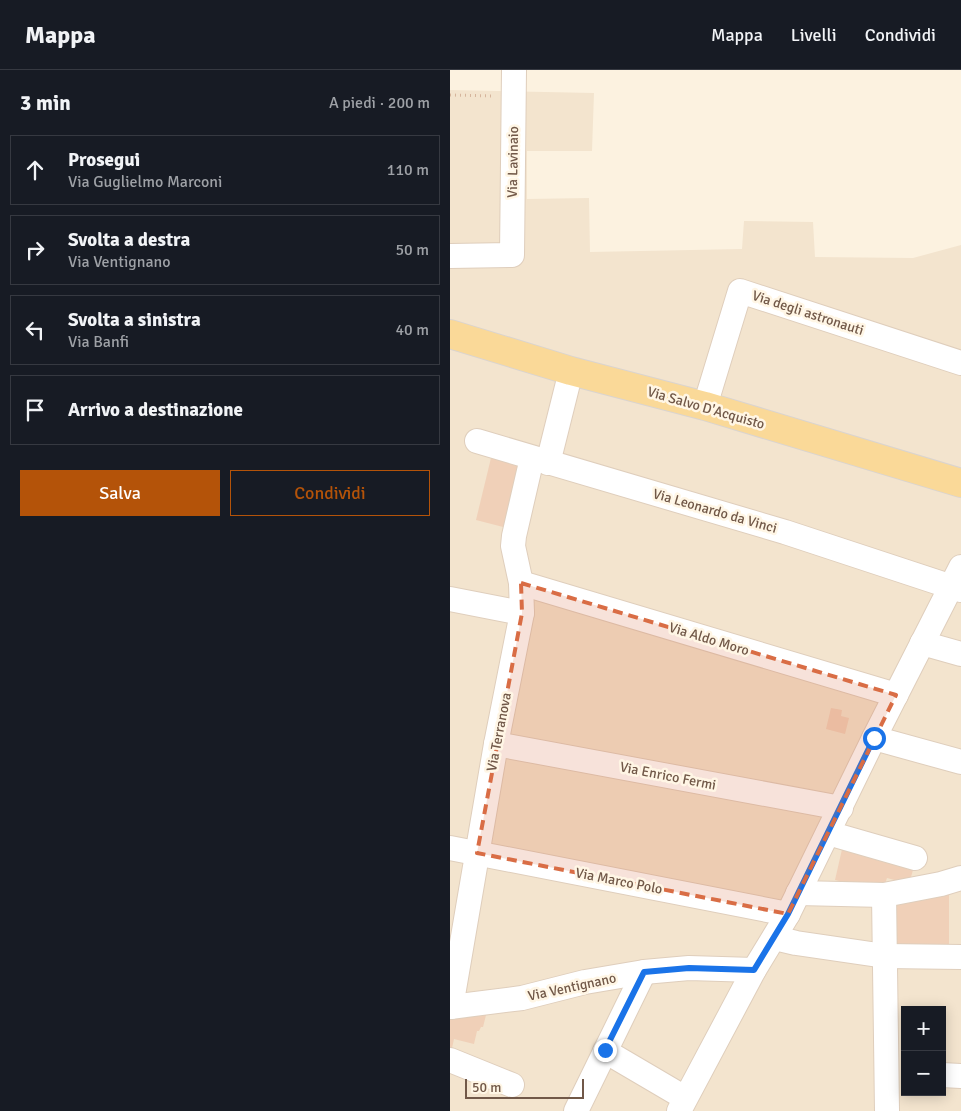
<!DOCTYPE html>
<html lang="it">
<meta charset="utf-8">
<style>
body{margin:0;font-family:Signika,sans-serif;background:#20242c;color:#f1f3f6}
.controls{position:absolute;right:15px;bottom:15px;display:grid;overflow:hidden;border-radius:0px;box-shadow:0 2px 12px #0003}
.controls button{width:45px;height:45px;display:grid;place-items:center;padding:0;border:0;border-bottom:1px solid #363941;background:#171b24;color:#f1f3f6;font:25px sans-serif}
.scale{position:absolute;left:15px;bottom:12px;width:119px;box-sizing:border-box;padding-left:5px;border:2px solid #715848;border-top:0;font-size:14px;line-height:18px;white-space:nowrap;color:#715848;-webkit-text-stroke:4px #fff6e5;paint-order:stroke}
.stop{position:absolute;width:15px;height:15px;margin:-11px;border:4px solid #1a73e8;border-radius:50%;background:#fff}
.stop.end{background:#1a73e8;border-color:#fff;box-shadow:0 1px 5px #0008}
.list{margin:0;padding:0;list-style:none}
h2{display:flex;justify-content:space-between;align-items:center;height:65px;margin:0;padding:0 20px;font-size:21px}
h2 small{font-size:16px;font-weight:400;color:#9ea1a6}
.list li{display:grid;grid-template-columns:32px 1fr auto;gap:15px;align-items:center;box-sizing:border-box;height:70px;margin:0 10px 10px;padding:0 10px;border:1px solid #363941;border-radius:0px}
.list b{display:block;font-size:19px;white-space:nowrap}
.list p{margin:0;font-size:16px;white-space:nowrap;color:#9ea1a6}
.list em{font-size:16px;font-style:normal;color:#9ea1a6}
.actions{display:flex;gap:10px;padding:15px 20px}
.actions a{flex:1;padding:11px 0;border:1px solid #b45309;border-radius:0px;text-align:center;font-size:18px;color:#b45309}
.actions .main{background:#b45309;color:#fff}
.icon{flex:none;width:28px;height:28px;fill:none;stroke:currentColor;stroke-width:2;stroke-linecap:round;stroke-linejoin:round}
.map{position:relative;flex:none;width:511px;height:1041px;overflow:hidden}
header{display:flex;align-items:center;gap:30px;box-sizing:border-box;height:70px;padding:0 25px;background:#171b24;border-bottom:1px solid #363941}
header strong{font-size:24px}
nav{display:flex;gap:28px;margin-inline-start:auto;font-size:18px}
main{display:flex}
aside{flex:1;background:#171b24}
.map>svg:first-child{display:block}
.residential{fill:#f3e4ce;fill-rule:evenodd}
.building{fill:#f0d0b8}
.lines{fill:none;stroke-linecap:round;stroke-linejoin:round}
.minor-casing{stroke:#dfcebc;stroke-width:26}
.major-casing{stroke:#dad4cf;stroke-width:30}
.path{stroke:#d5b49b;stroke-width:3;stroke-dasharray:1 4;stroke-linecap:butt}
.minor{stroke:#fff;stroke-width:24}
.major{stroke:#fad998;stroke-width:28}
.route{stroke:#1a73e8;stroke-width:6}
.marked{fill:#d96d45;fill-opacity:0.2;stroke:#d96d45;stroke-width:4;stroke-dasharray:10 6;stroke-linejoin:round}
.labels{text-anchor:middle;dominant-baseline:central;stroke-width:5;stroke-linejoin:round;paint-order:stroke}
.street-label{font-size:14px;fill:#715848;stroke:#fff6e5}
</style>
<header>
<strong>Mappa</strong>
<nav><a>Mappa</a><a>Livelli</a><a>Condividi</a></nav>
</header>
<main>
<aside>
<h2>3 min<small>A piedi · 200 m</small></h2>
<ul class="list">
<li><svg class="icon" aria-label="ahead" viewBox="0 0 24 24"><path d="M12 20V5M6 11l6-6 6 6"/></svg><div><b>Prosegui</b><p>Via Guglielmo Marconi</p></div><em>110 m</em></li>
<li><svg class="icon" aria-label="right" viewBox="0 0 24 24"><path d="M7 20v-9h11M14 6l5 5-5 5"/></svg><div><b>Svolta a destra</b><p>Via Ventignano</p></div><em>50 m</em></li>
<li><svg class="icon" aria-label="left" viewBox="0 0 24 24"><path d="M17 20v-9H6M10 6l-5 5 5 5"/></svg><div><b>Svolta a sinistra</b><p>Via Banfi</p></div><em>40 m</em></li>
<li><svg class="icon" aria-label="arrive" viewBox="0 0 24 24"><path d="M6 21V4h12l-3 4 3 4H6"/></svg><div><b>Arrivo a destinazione</b></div></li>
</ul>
<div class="actions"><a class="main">Salva</a><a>Condividi</a></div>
</aside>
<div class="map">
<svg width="511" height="1041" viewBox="0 0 511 1041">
<rect width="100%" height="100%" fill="#fcf2e0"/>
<g class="residential">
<path d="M0 20 144 23 142 81H77V129L139 128 140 182 292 179 294 151 363 152 365 187 463 188 511 175V402L0 252Z"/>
<path d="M0 272 511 424V1041H0ZM455 940H492V1022H455Z"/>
</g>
<g class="building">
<path d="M41 388 72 395 57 458 26 450Z"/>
<path d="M381 638 392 640 391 646 399 648 395 664 376 659Z"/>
<path d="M393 775 465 793 459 814 437 808 435 814 429 812 427 820 385 810Z"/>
<path d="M499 816V878H443V827Z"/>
<path d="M25 942 36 945 33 957H31L29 961H27L24 974 4 969 2 978 0 977V946Z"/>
</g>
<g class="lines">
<defs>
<g id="minor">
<path d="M0 186 62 185 64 0"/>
<path d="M255 336 290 221 511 293"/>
<path d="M27 371 335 462 511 520"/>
<path d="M98 393 121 301"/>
<path d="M71 513 446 625"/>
<path d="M0 529 72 543"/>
<path d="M472 573 511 584"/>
<path d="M424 668 511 692"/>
<path d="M46 674 391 738"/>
<path d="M378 763 465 788"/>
<path d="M0 778 338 844"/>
<path d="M348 823 434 825 491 814 511 808"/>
<path d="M434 825 437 1041"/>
<path d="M325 868 346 873 435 886 511 887"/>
<path d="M0 937 72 928 135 912 194 902 239 898 304 900"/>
<path d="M1 937 46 674 72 543 71 513 63 476 64 466 82 388"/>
<path d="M155 981 235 1028"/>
<path d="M0 990 62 1015"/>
<path d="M492 1005 511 1006"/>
<path d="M126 1041 194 902"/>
<path d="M229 1041 304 900 338 844 424 668 511 497"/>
</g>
<path id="major" d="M0 264 121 301 255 336 511 413"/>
</defs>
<use href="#minor" class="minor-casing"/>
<use href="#major" class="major-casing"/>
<path class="path" d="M0 25 44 26"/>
<use href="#minor" class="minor"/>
<use href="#major" class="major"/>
</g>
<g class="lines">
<path class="route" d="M155 980 194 902 239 898 304 900 338 844 424 668"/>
</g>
<path class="marked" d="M71 513 446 625 338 844 27 783 72 543Z"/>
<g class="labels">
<g class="street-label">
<text transform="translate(63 92) rotate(-89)">Via Lavinaio</text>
<text transform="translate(358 243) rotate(18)">Via degli astronauti</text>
<text transform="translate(256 338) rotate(16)">Via Salvo D'Acquisto</text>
<text transform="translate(265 441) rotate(16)">Via Leonardo da Vinci</text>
<text transform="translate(259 569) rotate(17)">Via Aldo Moro</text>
<text transform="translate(49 662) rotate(-79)">Via Terranova</text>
<text transform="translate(218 706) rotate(11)">Via Enrico Fermi</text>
<text transform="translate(169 811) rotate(11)">Via Marco Polo</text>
<text transform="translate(122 917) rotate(-12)">Via Ventignano</text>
</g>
</g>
</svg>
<div class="controls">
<button>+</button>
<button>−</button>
</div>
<div class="scale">50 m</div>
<div class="stop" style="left:424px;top:668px"></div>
<div class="stop end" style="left:155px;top:980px"></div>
</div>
</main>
